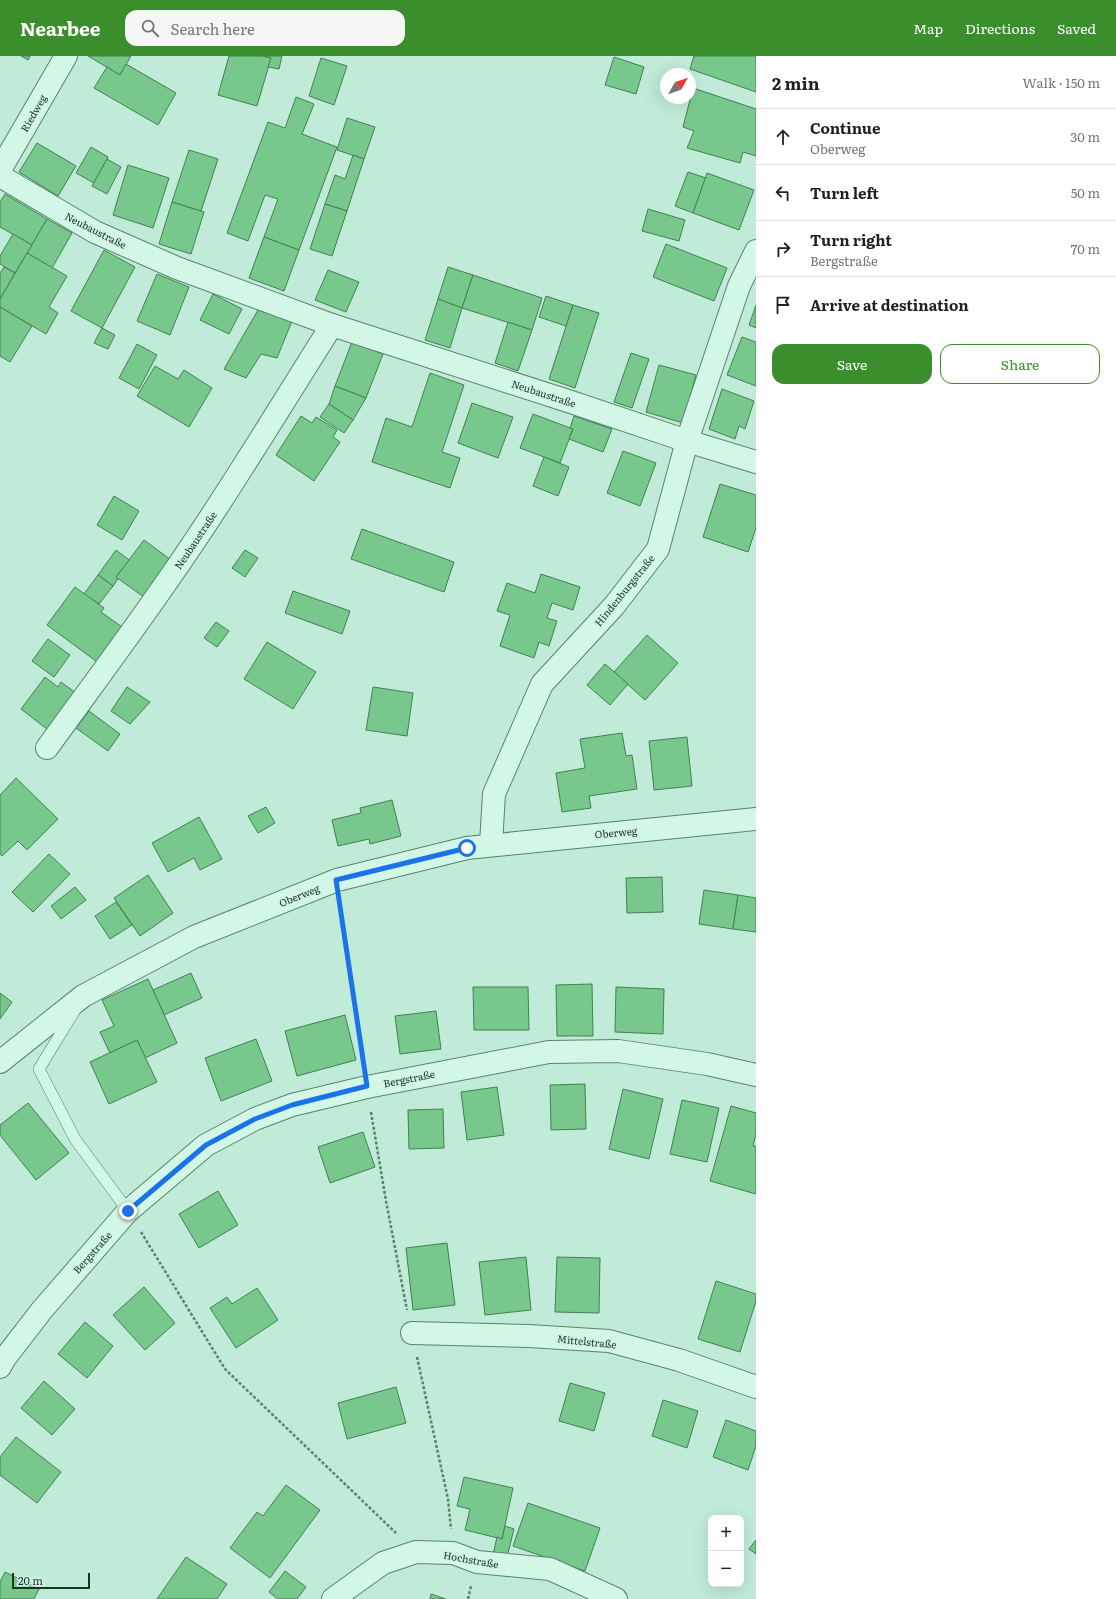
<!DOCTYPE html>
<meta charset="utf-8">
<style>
body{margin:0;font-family:Literata,serif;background:#f6f6f6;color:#202124}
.controls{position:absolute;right:12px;bottom:12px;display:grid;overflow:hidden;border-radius:8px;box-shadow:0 4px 16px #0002}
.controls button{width:36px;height:36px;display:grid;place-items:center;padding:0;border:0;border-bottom:1px solid #e0e0e0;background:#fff;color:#202124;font:20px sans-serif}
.compass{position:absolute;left:660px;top:12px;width:36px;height:36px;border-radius:50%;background:#fff;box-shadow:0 4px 16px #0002;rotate:50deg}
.scale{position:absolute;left:12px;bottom:10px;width:78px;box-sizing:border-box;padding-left:4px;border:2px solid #1d3425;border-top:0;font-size:11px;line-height:14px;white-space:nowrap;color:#1d3425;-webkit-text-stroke:3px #cff3e4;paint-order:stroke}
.stop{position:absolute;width:12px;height:12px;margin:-9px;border:3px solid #1a73e8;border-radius:50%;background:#fff}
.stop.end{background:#1a73e8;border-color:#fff;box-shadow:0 1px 4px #0008}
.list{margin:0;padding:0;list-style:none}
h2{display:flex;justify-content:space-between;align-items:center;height:52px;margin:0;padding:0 16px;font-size:17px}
h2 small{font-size:13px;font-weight:400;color:#757577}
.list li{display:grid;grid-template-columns:26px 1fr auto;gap:12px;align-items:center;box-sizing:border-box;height:56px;padding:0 16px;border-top:1px solid #e0e0e0}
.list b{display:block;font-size:15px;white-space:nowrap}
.list p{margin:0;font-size:13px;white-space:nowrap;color:#757577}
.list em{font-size:13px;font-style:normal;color:#757577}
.actions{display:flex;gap:8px;padding:12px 16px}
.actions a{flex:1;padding:9px 0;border:1px solid #3a8f2c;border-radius:12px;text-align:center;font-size:14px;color:#3a8f2c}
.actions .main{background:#3a8f2c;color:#fff}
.icon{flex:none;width:22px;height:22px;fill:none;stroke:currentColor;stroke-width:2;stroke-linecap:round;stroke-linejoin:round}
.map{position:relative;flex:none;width:756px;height:1543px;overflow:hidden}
header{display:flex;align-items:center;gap:24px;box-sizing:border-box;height:56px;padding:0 20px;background:#3a8f2c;color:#fff}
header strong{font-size:19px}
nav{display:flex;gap:22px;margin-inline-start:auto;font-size:14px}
.search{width:280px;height:36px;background:#f6f6f6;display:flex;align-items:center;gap:10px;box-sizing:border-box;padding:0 14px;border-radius:12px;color:#757577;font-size:15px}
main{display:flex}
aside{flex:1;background:#fff}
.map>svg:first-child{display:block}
.building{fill:#78c88e;stroke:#408151}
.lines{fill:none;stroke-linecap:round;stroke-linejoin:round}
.lane-casing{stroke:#59836a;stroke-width:12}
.street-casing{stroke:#59836a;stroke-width:24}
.path{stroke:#59836a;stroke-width:2.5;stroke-dasharray:3 2;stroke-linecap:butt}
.lane{stroke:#d3f7e7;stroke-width:11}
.street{stroke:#d3f7e7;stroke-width:22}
.route{stroke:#1a73e8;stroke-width:5}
.labels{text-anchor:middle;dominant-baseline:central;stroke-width:3;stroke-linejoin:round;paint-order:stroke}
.street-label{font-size:10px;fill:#1d3425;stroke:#cff3e4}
</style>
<header>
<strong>Nearbee</strong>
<div class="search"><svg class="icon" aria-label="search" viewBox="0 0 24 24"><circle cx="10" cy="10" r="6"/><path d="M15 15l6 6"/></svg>Search here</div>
<nav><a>Map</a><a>Directions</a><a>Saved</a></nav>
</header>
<main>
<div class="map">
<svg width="756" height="1543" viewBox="0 0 756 1543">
<rect width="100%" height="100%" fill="#c0ebd8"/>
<g class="building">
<path d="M21 0H30L28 4Z"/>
<path d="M88 0H131L120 19Z"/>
<path d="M229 0H263L271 2 257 50 218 39Z"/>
<path d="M263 0H282L279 13 268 11 271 2Z"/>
<path d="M694 0H756V36L690 13Z"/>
<path d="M614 1 644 11 636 38 605 29Z"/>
<path d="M321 2 347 10 334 49 309 40Z"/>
<path d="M126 8 176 37 158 69 94 32 107 11 120 19Z"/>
<path d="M693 32 756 53V100L743 96 740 107 687 92 694 75 683 71Z"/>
<path d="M296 41 314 48 302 78 337 91 299 194 264 181 278 143 265 139 248 185 227 177 268 66 285 72Z"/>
<path d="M347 62 375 71 364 103 337 94Z"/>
<path d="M37 87 76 110 58 140 19 116Z"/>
<path d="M91 91 108 101 94 127 76 117Z"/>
<path d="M189 94 218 103 201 155 172 146Z"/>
<path d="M353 99 364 103 347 155 325 148 335 119 345 123Z"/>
<path d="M107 103 121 111 107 138 92 130Z"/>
<path d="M128 109 169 122 153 172 113 159Z"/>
<path d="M688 116 706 122 693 157 675 150Z"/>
<path d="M707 117 754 134 739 174 693 157Z"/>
<path d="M5 138 47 163 32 189 0 171V146Z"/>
<path d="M172 146 204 156 191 198 159 188Z"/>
<path d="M325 148 347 155 332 200 310 193Z"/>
<path d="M648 153 685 164 679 185 642 175Z"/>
<path d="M47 163 72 177 52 212 27 197Z"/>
<path d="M13 178 32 189 15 217 0 208V200Z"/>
<path d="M264 181 299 194 284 235 249 222Z"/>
<path d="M666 188 727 212 714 245 653 221Z"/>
<path d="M104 194 135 211 102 272 71 255Z"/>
<path d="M27 197 67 220 49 251 58 257 46 278 0 251V243Z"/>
<path d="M4 211 15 217 0 243V217Z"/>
<path d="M448 211 473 219 462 252 438 243Z"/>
<path d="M328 214 359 226 346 256 315 244Z"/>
<path d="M157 218 189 231 170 279 137 265Z"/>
<path d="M473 219 542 242 532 274 462 252Z"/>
<path d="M213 238 242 253 229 278 200 264Z"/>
<path d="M546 240 573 249 566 270 539 261Z"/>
<path d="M438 243 462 252 450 292 425 284Z"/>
<path d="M573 249 599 257 575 332 549 323Z"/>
<path d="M756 249V272L749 269Z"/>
<path d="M0 251 32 270 10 306 0 300Z"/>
<path d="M258 254 292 265 277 302 261 298 246 322 224 313Z"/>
<path d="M508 266 532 274 518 315 495 307Z"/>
<path d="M102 272 115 279 108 293 94 287Z"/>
<path d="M742 281 756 286V330L727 319Z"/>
<path d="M352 286 383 298 366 342 335 330Z"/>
<path d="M137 288 157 299 139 333 119 322Z"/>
<path d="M631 297 649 303 632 352 614 346Z"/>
<path d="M659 309 696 319 683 367 646 356Z"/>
<path d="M155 310 178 323 184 314 212 332 189 371 137 340Z"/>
<path d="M430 317 464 329 442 396 460 402 450 432 372 406 386 362 412 371Z"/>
<path d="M335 330 366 342 353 364 329 348Z"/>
<path d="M722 333 754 345 745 373 739 370 735 383 709 373Z"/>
<path d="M472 347 513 361 498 402 458 387Z"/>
<path d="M329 348 353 364 344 377 320 361Z"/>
<path d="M533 358 573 373 560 407 520 392Z"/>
<path d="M301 360 312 367 316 361 337 374 333 381 340 386 314 425 276 399Z"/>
<path d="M574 360 612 373 603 396 569 383 573 373 570 372Z"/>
<path d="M623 395 656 407 640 450 607 437Z"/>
<path d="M544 401 569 411 558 440 533 430Z"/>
<path d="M720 428 756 439V472L748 496 703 481Z"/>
<path d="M114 440 139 455 122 484 97 469Z"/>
<path d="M362 473 454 506 444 536 351 503Z"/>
<path d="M144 484 175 507 148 544 116 521Z"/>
<path d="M116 494 129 504 116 521 118 523 113 530 98 519Z"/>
<path d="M245 494 258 502 245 521 232 512Z"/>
<path d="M541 518 580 531 573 554 552 547 547 562 557 565 549 590 539 586 534 602 500 590 510 559 497 555 507 527 535 537Z"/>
<path d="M98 519 113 530 99 548 84 538Z"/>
<path d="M75 531 104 552 101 556 125 573 100 608 47 569Z"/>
<path d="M293 535 350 555 342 578 285 557Z"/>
<path d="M216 566 229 575 217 591 204 582Z"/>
<path d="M647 579 678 607 645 644 614 616Z"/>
<path d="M48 583 70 599 54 621 32 605Z"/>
<path d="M267 586 316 616 293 653 244 623Z"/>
<path d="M605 608 628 628 610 649 587 629Z"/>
<path d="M45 621 58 631 61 626 80 640 52 677 21 653Z"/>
<path d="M127 631 150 646 130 668 111 655Z"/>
<path d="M373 631 413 637 407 680 366 674Z"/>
<path d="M89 655 120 678 108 695 76 672Z"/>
<path d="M622 677 626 700 632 699 637 733 589 740 591 752 562 756 556 717 585 712 580 683Z"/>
<path d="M687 681 692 730 654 734 649 685Z"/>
<path d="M16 722 58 763 27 794 18 785 2 800 0 798V739Z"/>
<path d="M392 744 401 780 370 788 369 783 338 790 332 764 361 757 360 752Z"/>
<path d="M266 751 275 767 258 777 248 760Z"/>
<path d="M199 761 222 803 200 814 194 802 168 816 152 787Z"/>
<path d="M49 798 70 818 33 856 12 836Z"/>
<path d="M148 819 173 857 140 880 114 842Z"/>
<path d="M662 821 663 856 627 857 626 822Z"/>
<path d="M75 831 86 844 61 863 51 850Z"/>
<path d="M704 834 738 839 733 873 699 868Z"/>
<path d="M738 839 756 842V876L733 873Z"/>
<path d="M116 846 132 869 110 883 95 860Z"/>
<path d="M191 917 202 942 164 959 153 934Z"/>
<path d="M148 923 177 987 145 1002 137 984 110 997 100 976 114 970 102 944Z"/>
<path d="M592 928 593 980H557L556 929Z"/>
<path d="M473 931H528L529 974H474Z"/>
<path d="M616 931 664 933 663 978 615 976Z"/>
<path d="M0 937 12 946 0 963Z"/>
<path d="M436 955 441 993 400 998 395 960Z"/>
<path d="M345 959 356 1004 297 1020 285 975Z"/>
<path d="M256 983 272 1025 221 1045 205 1002Z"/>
<path d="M137 984 157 1026 109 1048 90 1006Z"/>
<path d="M585 1028 586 1073 551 1074 550 1029Z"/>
<path d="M497 1031 504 1079 467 1084 461 1036Z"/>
<path d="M623 1033 663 1043 649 1103 609 1093Z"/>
<path d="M682 1044 719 1052 707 1106 670 1098Z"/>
<path d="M28 1047 69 1097 36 1124 0 1079V1069Z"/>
<path d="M731 1050 756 1057V1078L753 1090H756V1138L710 1125Z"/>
<path d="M443 1053 444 1092 409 1093 408 1054Z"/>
<path d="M363 1076 375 1111 330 1127 318 1091Z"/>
<path d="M218 1135 238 1169 199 1192 179 1158Z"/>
<path d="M447 1187 455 1249 413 1254 406 1192Z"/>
<path d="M526 1201 531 1254 485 1259 479 1206Z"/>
<path d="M557 1201 600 1202 599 1257 555 1256Z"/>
<path d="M716 1225 756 1238V1245L740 1296 698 1283Z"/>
<path d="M144 1231 175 1267 145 1294 113 1259Z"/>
<path d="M257 1232 278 1264 236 1292 210 1252 227 1241 232 1248Z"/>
<path d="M85 1266 113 1290 87 1322 58 1298Z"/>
<path d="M44 1325 75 1353 52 1379 21 1352Z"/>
<path d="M570 1327 605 1337 594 1375 559 1365Z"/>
<path d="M396 1331 406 1367 347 1383 338 1347Z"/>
<path d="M663 1344 698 1355 687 1392 652 1380Z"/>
<path d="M726 1364 756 1375V1390L748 1414 713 1401Z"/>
<path d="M16 1381 61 1416 37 1447 0 1419V1401Z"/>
<path d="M464 1421 513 1432 502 1483 465 1474 470 1453 457 1450Z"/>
<path d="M286 1429 320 1454 270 1522 230 1492 257 1456 263 1460Z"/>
<path d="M528 1447 600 1472 585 1515 513 1490Z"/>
<path d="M505 1470 514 1473 507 1501 493 1499 497 1481 502 1483Z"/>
<path d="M756 1484V1498L749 1493Z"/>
<path d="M186 1501 227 1528 217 1543H157Z"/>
<path d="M285 1515 306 1531 297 1543H278L269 1536Z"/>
<path d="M5 1516 39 1533 34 1543H0V1526Z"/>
<path d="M431 1538 446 1543H430Z"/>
</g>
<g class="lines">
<defs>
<path id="lane" d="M75 954 39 1013 75 1083 128 1155"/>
<g id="street">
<path d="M0 114 66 0"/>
<path d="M0 120 95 176 177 212 332 269 571 346 687 385 756 406"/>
<path d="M47 692C97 623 149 554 196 483 243 413 287 340 332 269"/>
<path d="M491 788 494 738 542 628 614 550 658 493 687 385 739 230 756 195"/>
<path d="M0 1006 83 940 194 881 337 824 467 792 756 763"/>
<path d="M412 1277 529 1280 609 1285 679 1304 756 1331"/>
<path d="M0 1311 5 1302 42 1254 128 1155 206 1089 255 1063 292 1049 367 1031 549 996 618 995 707 1008 756 1019"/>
<path d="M333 1543 383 1507 416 1496 453 1497 477 1506 550 1513 616 1543"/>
</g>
</defs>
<use href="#lane" class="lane-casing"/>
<use href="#street" class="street-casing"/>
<g class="path">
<path d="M340 848 364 1007"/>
<path d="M371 1056 386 1145 407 1254"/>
<path d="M141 1176 225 1313 396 1477"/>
<path d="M417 1301 448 1443 451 1473"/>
<path d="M468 1543 471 1530"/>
</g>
<use href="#lane" class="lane"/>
<use href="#street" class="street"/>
</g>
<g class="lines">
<path class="route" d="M128 1155 206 1089 255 1063 292 1049 367 1030 336 824 467 792"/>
</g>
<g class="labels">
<g class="street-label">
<text transform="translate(33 57) rotate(-60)">Riedweg</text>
<text transform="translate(96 174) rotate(27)">Neubaustraße</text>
<text transform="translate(544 337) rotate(18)">Neubaustraße</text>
<text transform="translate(195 484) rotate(-56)">Neubaustraße</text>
<text transform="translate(624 534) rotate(-51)">Hindenburgstraße</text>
<text transform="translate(616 776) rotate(-5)">Oberweg</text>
<text transform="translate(299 839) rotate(-22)">Oberweg</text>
<text transform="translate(409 1022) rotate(-11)">Bergstraße</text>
<text transform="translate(92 1196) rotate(-48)">Bergstraße</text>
<text transform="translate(587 1285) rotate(6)">Mittelstraße</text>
<text transform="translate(471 1503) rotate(10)">Hochstraße</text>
</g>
</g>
</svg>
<div class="controls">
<button>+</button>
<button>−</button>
</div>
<svg class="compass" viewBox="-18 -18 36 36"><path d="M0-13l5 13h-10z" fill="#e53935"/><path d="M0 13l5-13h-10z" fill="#757577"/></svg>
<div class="scale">20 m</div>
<div class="stop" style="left:467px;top:792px"></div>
<div class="stop end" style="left:128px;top:1155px"></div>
</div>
<aside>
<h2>2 min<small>Walk · 150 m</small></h2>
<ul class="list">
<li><svg class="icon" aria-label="ahead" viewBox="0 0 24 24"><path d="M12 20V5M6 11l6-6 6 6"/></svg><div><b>Continue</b><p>Oberweg</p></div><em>30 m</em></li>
<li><svg class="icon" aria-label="left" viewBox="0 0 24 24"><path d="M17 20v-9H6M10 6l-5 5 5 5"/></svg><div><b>Turn left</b></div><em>50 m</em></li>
<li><svg class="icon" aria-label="right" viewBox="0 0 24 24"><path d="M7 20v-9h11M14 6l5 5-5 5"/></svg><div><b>Turn right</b><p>Bergstraße</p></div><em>70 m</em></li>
<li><svg class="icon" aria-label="arrive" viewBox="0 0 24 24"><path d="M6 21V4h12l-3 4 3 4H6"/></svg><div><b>Arrive at destination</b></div></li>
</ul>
<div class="actions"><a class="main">Save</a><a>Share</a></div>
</aside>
</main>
